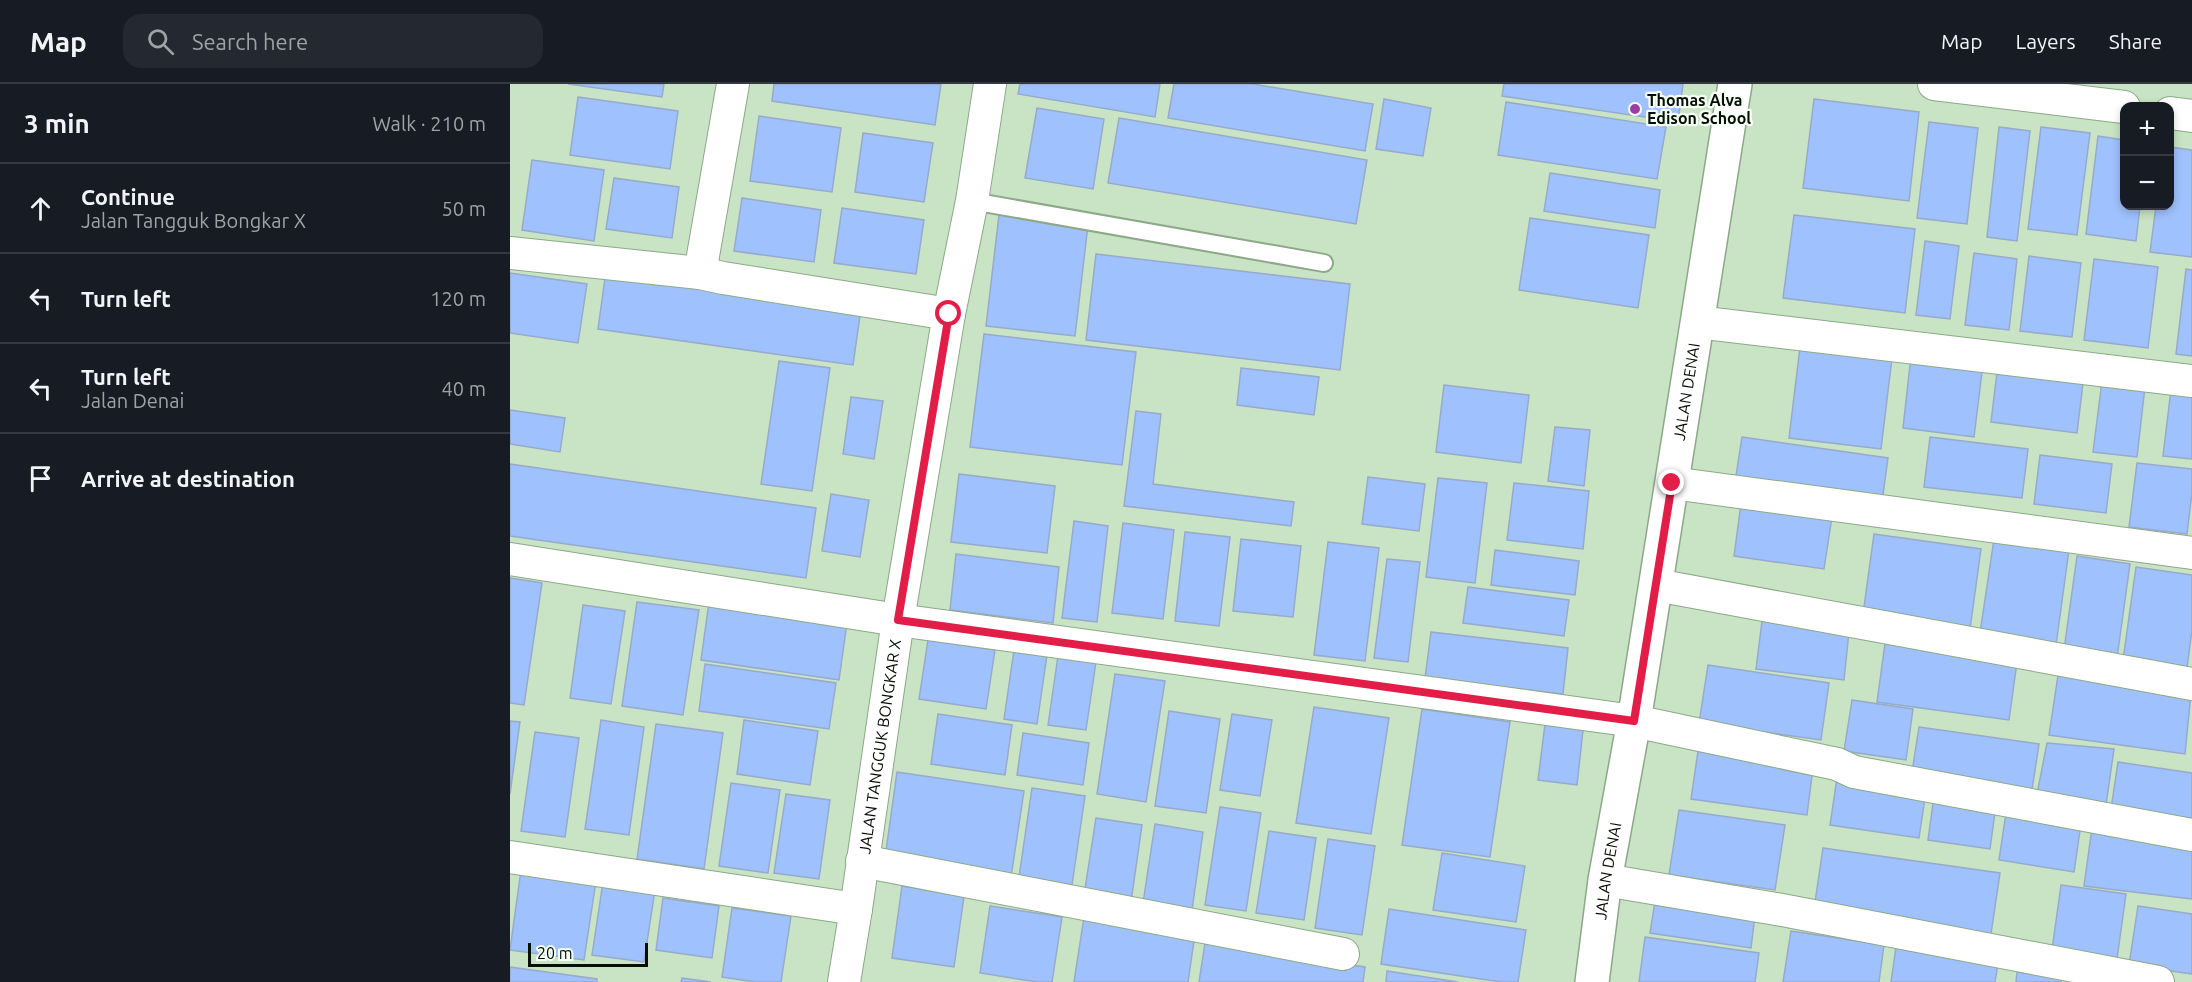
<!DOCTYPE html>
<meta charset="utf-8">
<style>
body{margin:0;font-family:Ubuntu,sans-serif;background:#242831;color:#f1f3f6}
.controls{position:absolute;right:18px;top:18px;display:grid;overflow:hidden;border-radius:12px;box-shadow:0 3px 9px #0003}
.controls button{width:54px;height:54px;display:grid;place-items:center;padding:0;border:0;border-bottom:2px solid #363941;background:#171b24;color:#f1f3f6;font:30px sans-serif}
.scale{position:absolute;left:18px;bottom:15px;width:120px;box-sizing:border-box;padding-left:6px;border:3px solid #060e05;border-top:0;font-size:16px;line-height:21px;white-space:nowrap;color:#060e05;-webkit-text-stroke:4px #f6fff5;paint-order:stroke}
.stop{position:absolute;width:18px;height:18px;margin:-14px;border:4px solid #e11d48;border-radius:50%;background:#fff}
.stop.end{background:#e11d48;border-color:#fff;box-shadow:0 2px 6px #0008}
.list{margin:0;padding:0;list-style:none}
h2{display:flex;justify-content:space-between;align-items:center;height:78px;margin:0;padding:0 24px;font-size:26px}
h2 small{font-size:20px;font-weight:400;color:#9ea1a6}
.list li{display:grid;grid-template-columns:39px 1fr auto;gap:18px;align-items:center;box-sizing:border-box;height:90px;padding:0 24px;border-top:2px solid #363941}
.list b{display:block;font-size:22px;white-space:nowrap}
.list p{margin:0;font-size:20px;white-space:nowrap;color:#9ea1a6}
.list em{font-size:20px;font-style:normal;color:#9ea1a6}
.icon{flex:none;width:33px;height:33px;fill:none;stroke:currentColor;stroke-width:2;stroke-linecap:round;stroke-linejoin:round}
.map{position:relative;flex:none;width:1682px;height:898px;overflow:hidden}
header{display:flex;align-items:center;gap:36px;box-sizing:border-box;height:84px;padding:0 30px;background:#171b24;border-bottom:2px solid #363941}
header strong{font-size:28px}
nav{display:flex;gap:33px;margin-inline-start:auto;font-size:21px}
.search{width:420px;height:54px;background:#242831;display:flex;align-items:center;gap:15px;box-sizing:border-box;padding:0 21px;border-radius:18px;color:#9ea1a6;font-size:22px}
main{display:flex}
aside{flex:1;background:#171b24}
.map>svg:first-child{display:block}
.building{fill:#9fc1fd;stroke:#97aacb;stroke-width:1.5}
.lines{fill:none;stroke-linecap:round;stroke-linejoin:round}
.lane-casing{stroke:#8da889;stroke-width:20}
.street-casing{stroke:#8da889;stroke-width:34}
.primary-casing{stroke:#8da889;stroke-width:36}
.lane{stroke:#fff;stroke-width:16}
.street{stroke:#fff;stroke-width:32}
.primary{stroke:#fff;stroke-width:33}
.route{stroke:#e11d48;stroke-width:8}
.poi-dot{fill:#993ea9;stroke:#f6fff5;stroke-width:2}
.labels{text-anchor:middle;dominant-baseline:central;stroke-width:4.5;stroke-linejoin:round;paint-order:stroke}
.poi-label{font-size:16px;font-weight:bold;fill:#060e05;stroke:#f6fff5;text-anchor:start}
.street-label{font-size:16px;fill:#060e05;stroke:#f6fff5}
</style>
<header>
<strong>Map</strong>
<div class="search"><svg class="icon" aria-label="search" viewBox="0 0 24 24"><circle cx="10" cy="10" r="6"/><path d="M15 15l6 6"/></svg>Search here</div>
<nav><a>Map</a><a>Layers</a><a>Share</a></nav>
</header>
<main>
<aside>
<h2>3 min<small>Walk · 210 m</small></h2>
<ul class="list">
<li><svg class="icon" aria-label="ahead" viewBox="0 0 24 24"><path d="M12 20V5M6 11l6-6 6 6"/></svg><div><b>Continue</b><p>Jalan Tangguk Bongkar X</p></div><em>50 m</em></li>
<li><svg class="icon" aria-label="left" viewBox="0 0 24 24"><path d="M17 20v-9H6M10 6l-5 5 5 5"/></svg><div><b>Turn left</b></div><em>120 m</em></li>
<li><svg class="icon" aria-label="left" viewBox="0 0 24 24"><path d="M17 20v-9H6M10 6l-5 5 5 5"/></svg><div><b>Turn left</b><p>Jalan Denai</p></div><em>40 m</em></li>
<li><svg class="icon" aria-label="arrive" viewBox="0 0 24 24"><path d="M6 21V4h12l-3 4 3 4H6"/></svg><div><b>Arrive at destination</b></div></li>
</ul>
</aside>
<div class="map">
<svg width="1682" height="898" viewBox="0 0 1682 898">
<rect width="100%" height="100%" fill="#c8e4c4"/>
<g class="building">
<path d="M58 0H154L152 13Z"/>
<path d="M264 0H431L425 41 262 17Z"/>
<path d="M510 0H650L645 33 508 10Z"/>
<path d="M664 0H743L863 20 855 67 658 34Z"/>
<path d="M994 0H1173L1168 38 992 12Z"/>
<path d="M68 13 168 27 160 85 60 71Z"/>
<path d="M874 15 921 24 913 72 866 65Z"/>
<path d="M1304 15 1409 28 1399 117 1293 104Z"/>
<path d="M996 18 1156 43 1147 95 988 71Z"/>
<path d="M527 24 594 35 583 105 515 94Z"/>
<path d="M249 32 331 44 322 108 240 97Z"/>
<path d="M609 34 857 76 846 140 598 99Z"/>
<path d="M1419 38 1468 44 1457 140 1407 134Z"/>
<path d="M1489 43 1520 47 1507 157 1477 153Z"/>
<path d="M1531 43 1580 49 1567 151 1518 145Z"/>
<path d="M353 49 423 59 414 118 345 108Z"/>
<path d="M1588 52 1614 56V122H1630L1626 157 1576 150Z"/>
<path d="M1660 63 1682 66V173L1640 168 1646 122H1660Z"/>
<path d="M22 76 94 86 84 157 12 146Z"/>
<path d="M1040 89 1150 106 1145 144 1034 127Z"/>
<path d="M104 94 169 103 162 154 96 145Z"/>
<path d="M232 114 311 126 304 178 224 167Z"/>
<path d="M332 124 414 136 406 190 324 179Z"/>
<path d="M489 131 578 141 565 252 476 242Z"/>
<path d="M1284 131 1405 145 1395 229 1273 214Z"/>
<path d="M1020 134 1139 151 1128 224 1009 206Z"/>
<path d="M1415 157 1449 162 1440 235 1406 231Z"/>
<path d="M1464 169 1507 175 1499 246 1455 241Z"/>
<path d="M586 170 840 200 830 286 576 256Z"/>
<path d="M1519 172 1571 179 1562 253 1510 247Z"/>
<path d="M1584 175 1648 183 1638 264 1574 256Z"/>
<path d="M1676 185 1682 186V272L1666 270Z"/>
<path d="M96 187 351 225 343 281 88 245Z"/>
<path d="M0 189 77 200 68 259 0 249Z"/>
<path d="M474 250 626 268 612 381 460 363Z"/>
<path d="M1291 255 1383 266 1371 365 1279 354Z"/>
<path d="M1401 272 1473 280 1464 353 1393 344Z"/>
<path d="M269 277 320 284 302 407 251 400Z"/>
<path d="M1488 280 1574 291 1567 349 1481 338Z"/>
<path d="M731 284 809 293 804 331 727 321Z"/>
<path d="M1593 289 1636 294 1627 373 1583 368Z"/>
<path d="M1662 297 1682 300V375L1653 372Z"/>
<path d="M934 301 1019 311 1011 379 926 368Z"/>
<path d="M341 313 373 317 364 375 333 370Z"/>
<path d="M0 326 55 334 50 368 0 360Z"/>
<path d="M626 327 651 330 643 400 784 418 781 442 614 422Z"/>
<path d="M1045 343 1080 346 1074 402 1038 397Z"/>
<path d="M1232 353 1378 374 1372 418 1225 398Z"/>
<path d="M1420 353 1518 365 1512 414 1414 403Z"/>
<path d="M1530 371 1602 380 1596 429 1524 420Z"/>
<path d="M1627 379 1682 385V409L1677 450 1619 443Z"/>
<path d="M0 380 306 424 296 494 0 452Z"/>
<path d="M449 390 545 402 537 469 441 458Z"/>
<path d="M858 393 915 400 909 447 852 440Z"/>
<path d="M928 394 977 399 965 499 916 493Z"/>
<path d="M1004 399 1079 407 1073 465 997 456Z"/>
<path d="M321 410 359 416 350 473 312 467Z"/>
<path d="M1231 420 1322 433 1314 485 1224 472Z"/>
<path d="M564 437 598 442 587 538 552 534Z"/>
<path d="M613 439 664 446 653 535 602 529Z"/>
<path d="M675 448 720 453 709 542 665 537Z"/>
<path d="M1364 450 1471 465 1460 545 1353 530Z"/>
<path d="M731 455 791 462 783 533 723 527Z"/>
<path d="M1484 455 1559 466 1546 561 1470 549Z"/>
<path d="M818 458 869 464 855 577 804 571Z"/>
<path d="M985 466 1069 477 1065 511 981 501Z"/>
<path d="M446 470 549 483 543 539 440 526Z"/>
<path d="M1567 472 1620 480 1607 574 1554 566Z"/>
<path d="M877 475 910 478 898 578 864 574Z"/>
<path d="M1626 483 1682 491V546L1677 584 1613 576Z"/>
<path d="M0 494 32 499 14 621 0 619Z"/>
<path d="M958 503 1059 516 1054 552 953 539Z"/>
<path d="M127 518 189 526 173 631 112 622Z"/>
<path d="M199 518 337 539 329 596 191 576Z"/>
<path d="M73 521 115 527 101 620 60 614Z"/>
<path d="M1252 537 1339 548 1334 596 1246 585Z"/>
<path d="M921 548 1058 564 1053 610 915 594Z"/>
<path d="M1376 552 1508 571 1499 636 1367 618Z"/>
<path d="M418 556 485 566 476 625 409 615Z"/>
<path d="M549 565 587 571 576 646 538 641Z"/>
<path d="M504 566 537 571 527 640 494 635Z"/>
<path d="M195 580 326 599 319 645 189 627Z"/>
<path d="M1198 581 1319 599 1311 656 1189 639Z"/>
<path d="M1549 585 1681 609 1675 670 1539 651Z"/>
<path d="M605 590 655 597 636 718 587 710Z"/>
<path d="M1342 616 1403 625 1396 676 1334 667Z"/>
<path d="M804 623 879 634 861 750 786 739Z"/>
<path d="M912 625 1000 638 980 773 892 761Z"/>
<path d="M659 627 710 635 696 729 645 722Z"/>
<path d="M428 630 502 641 495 691 421 680Z"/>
<path d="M722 630 762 636 750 712 710 706Z"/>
<path d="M1036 632 1074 637 1067 701 1028 696Z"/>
<path d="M91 636 134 643 119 751 75 745Z"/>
<path d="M234 636 308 647 300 701 227 690Z"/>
<path d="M0 637 10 638 0 710Z"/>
<path d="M146 640 213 649 194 785 127 775Z"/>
<path d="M1409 643 1529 660 1522 706 1402 688Z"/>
<path d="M25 648 69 654 55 753 11 747Z"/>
<path d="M513 649 579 659 573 701 507 691Z"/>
<path d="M1537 659 1604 665 1596 721 1527 710Z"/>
<path d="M1188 667 1303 684 1297 731 1181 715Z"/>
<path d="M1608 678 1682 689V736L1601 725Z"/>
<path d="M387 688 514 707 501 793 375 774Z"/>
<path d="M1327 694 1416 707 1409 754 1320 741Z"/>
<path d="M221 699 270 706 258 789 209 782Z"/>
<path d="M522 704 575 712 562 801 509 793Z"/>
<path d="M276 710 320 716 309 795 264 789Z"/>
<path d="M1424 712 1486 721 1480 765 1418 756Z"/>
<path d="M710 723 751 729 736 827 695 821Z"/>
<path d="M1169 726 1275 741 1265 806 1159 791Z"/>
<path d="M1496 729 1571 740 1564 788 1489 776Z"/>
<path d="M586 734 632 741 621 818 574 811Z"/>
<path d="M645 740 693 748 682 826 633 819Z"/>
<path d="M1582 744 1682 764V815L1574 802Z"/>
<path d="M759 747 806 754 794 836 746 829Z"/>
<path d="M818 755 865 762 852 851 805 844Z"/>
<path d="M1313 764 1490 789 1481 850 1304 825Z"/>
<path d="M932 769 1015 782 1006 838 923 826Z"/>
<path d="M11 786 86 797 74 876 0 866Z"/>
<path d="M93 798 145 806 134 878 82 871Z"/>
<path d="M1551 801 1616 810 1606 882 1541 873Z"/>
<path d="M392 802 454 812 444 883 382 874Z"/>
<path d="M153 814 209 822 202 874 146 866Z"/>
<path d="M1145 817 1245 831 1241 864 1140 849Z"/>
<path d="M480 822 552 833 542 898H527L470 889Z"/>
<path d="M1628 822 1682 830V890L1619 881Z"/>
<path d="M222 824 281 832 271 898H245L212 893Z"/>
<path d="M879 825 1016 846 1008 898H991L871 880Z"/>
<path d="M574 833 685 850 678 898H564Z"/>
<path d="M1281 847 1374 861 1369 898H1273Z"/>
<path d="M1135 853 1249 869 1245 898H1129Z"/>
<path d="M695 859 855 883 853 898H689Z"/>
<path d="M1386 863 1488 879 1485 898H1381Z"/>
<path d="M0 883 87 895V898H0Z"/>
<path d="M877 887 948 898H876Z"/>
<path d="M1507 888 1552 894 1551 898H1506Z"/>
<path d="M172 894 201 898H171Z"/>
</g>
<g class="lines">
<defs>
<path id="lane" d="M462 117 814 179"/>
<g id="street">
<path d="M1424 0 1614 23"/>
<path d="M1660 29 1682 32"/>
<path d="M0 169 190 189 213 194 439 230"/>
<path d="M190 189 223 0"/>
<path d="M1187 238 1682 297"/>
<path d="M1162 399 1682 469"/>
<path d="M0 475 388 536 1124 637 1327 680 1344 688 1682 751"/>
<path d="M1146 501 1682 600"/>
<path d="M0 773 346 825"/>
<path d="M352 777 833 870"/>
<path d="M1095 796 1272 826 1648 898"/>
<path id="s1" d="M334 898 346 825 388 536 439 230 462 117 480 0"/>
</g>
<g id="primary">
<path id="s2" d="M1082 898 1095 796 1124 637 1225 0"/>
</g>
</defs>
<use href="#lane" class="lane-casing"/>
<use href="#street" class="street-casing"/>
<use href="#primary" class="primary-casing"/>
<use href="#lane" class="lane"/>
<use href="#street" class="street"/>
<use href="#primary" class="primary"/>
</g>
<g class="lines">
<path class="route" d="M439 230 388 536 1124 637 1162 399"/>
</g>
<circle class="poi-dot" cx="1125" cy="25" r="6"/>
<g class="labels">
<g class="poi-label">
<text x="1137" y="16">Thomas Alva<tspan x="1137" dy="18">Edison School</tspan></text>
</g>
<g class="street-label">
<text stroke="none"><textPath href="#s2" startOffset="598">JALAN DENAI</textPath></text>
<text stroke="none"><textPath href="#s1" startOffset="238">JALAN TANGGUK BONGKAR X</textPath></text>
<text stroke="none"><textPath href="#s2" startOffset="112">JALAN DENAI</textPath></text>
</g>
</g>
</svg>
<div class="controls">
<button>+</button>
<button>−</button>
</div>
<div class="scale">20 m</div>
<div class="stop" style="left:439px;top:230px"></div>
<div class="stop end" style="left:1162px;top:399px"></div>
</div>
</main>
